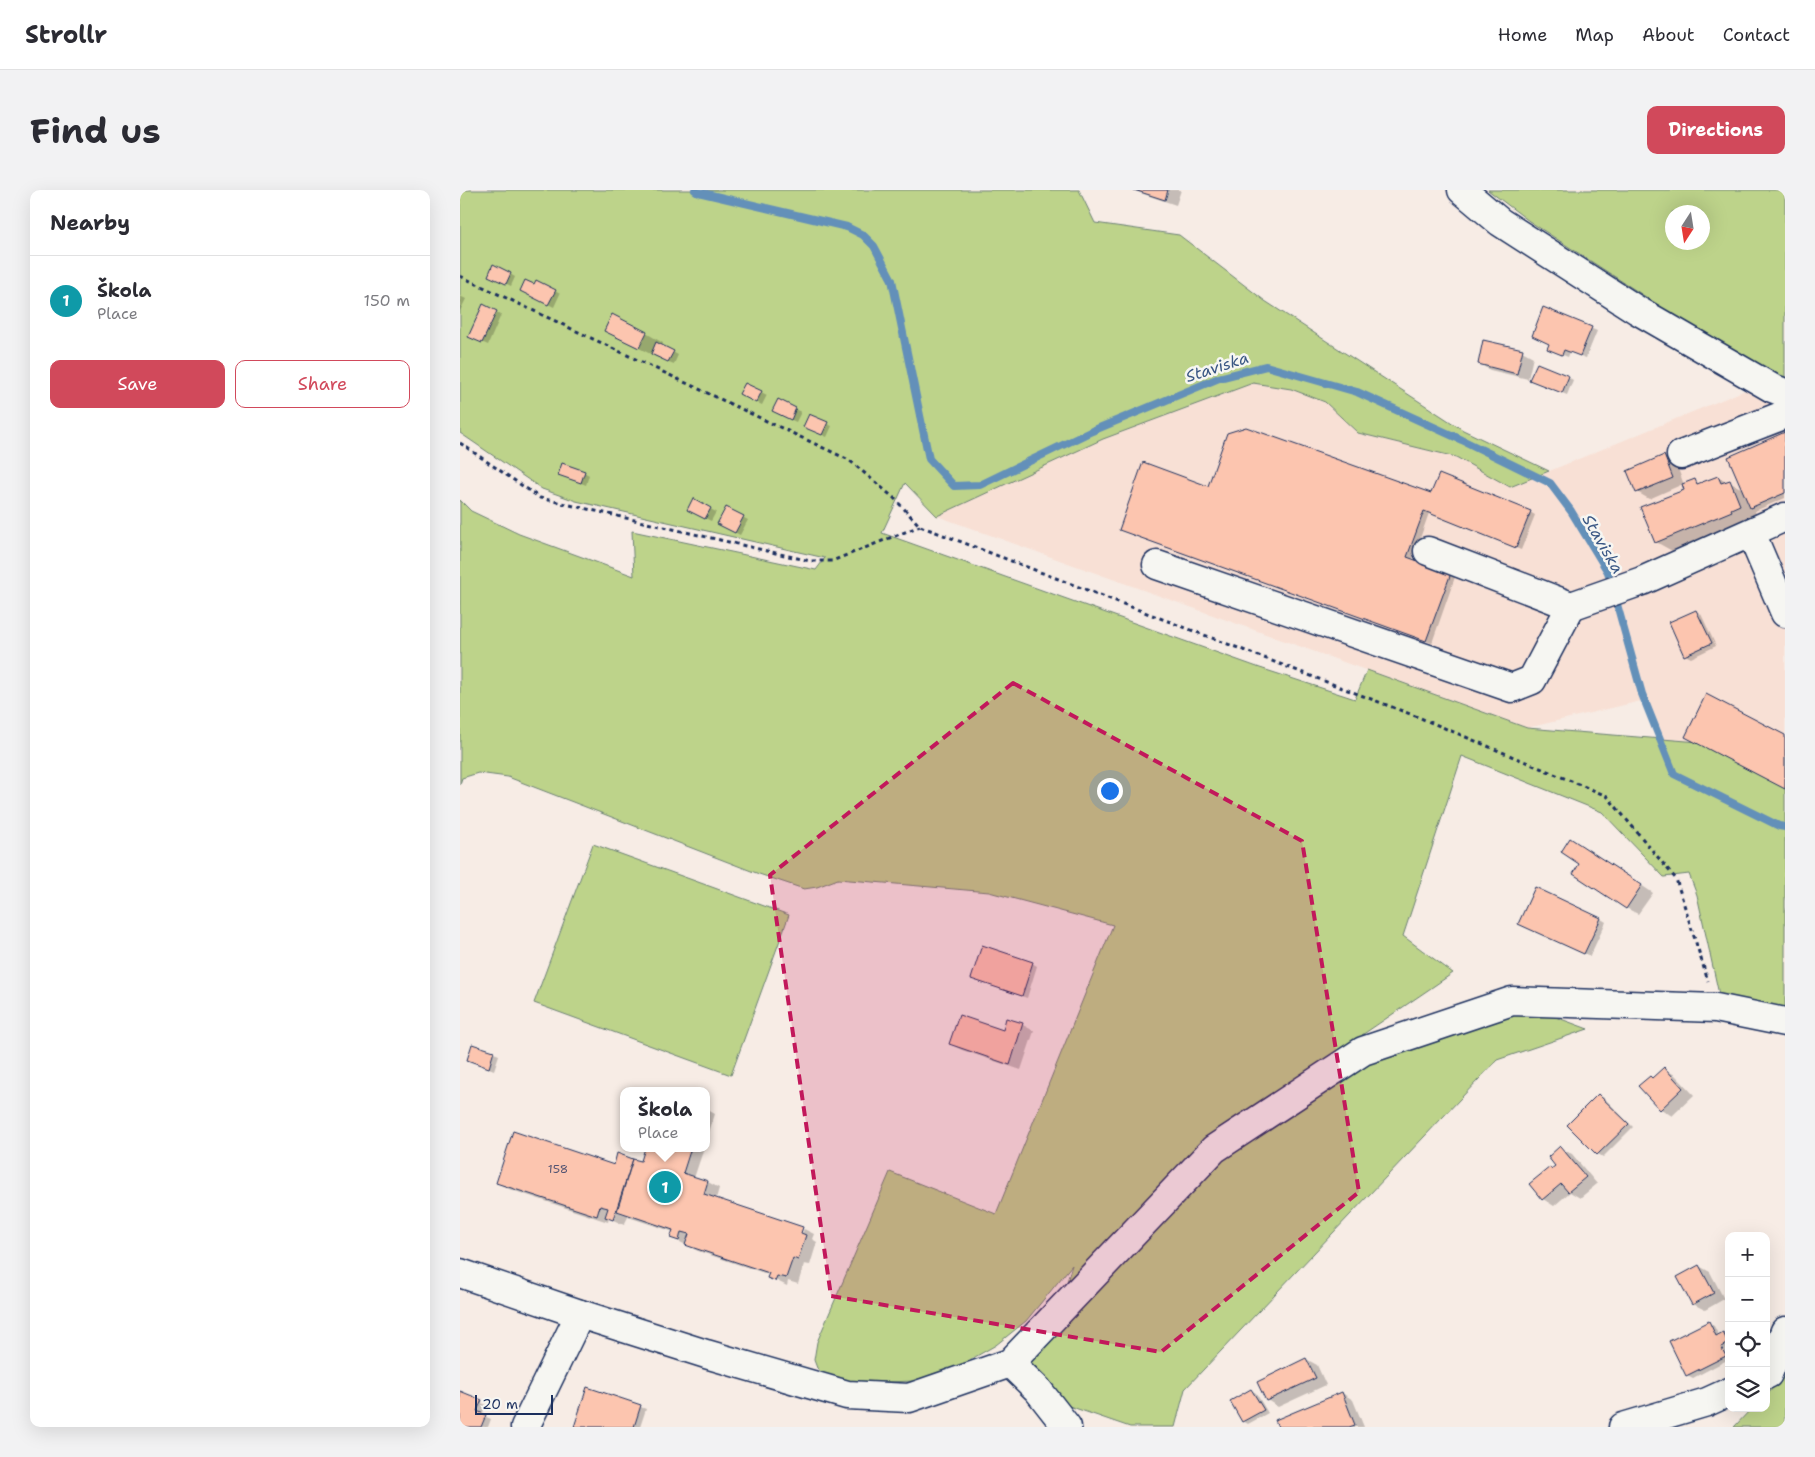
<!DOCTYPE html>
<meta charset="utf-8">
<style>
body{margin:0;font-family:"Shantell Sans",sans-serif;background:#f2f2f3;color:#2b2b33}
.controls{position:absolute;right:15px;bottom:15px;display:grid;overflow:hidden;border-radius:10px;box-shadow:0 5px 20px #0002}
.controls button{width:45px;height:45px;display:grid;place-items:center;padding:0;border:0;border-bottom:1px solid #e1e1e2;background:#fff;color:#2b2b33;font:25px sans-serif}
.compass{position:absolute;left:1205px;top:15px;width:45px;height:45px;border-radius:50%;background:#fff;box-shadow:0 5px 20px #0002;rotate:192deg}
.scale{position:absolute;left:15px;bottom:12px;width:78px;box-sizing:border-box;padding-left:5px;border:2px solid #1b2f5e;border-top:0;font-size:14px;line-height:18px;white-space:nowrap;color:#1b2f5e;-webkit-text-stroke:4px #f6f6f2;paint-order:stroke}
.you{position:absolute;left:649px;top:600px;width:18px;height:18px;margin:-12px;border:4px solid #fff;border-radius:50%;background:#1a73e8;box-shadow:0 0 0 8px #1a73e833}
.badge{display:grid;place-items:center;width:32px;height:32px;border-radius:50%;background:#d1495b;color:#fff;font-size:16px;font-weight:700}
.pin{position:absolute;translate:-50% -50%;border:2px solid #fff;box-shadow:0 1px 5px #0006}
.popup{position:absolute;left:160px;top:897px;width:90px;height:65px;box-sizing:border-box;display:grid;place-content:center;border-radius:10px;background:#fff;filter:drop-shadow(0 1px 4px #0005);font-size:16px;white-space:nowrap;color:#7c7c81}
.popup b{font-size:19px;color:#2b2b33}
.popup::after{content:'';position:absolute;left:50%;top:100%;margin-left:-10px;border:10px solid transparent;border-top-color:#fff}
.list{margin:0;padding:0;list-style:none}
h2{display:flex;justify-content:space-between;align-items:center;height:65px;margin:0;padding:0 20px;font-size:21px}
h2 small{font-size:16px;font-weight:400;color:#7c7c81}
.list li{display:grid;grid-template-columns:32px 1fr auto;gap:15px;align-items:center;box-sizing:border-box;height:90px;padding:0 20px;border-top:1px solid #e1e1e2}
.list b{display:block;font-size:19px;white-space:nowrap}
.list p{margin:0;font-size:16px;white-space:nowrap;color:#7c7c81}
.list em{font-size:16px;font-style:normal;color:#7c7c81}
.actions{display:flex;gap:10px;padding:15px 20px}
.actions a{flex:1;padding:11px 0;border:1px solid #d1495b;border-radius:10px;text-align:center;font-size:18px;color:#d1495b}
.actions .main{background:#d1495b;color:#fff}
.icon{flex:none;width:28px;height:28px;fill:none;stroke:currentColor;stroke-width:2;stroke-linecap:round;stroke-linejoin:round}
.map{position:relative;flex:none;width:1325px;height:1237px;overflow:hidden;border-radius:10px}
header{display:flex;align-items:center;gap:30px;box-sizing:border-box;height:70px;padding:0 25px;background:#fff;border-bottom:1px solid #e1e1e2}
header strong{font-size:24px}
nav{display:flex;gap:28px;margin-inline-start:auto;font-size:18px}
.intro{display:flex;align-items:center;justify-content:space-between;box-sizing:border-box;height:120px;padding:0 30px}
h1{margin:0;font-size:35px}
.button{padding:12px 22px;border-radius:10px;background:#d1495b;color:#fff;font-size:18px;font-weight:700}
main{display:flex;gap:30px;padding:0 30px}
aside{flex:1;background:#fff;border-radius:10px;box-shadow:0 5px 20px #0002}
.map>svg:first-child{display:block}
.built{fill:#f8e0d5}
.green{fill:#bdd38a;stroke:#6c8174;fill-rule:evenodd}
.shadow{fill:#0003}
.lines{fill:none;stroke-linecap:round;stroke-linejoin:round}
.stream{stroke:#6490b9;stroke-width:8}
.building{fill:#fcc5af;stroke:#1b2f5e}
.minor-casing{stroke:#1b2f5e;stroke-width:31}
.path{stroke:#1b2f5e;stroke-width:3;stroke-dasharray:4 4;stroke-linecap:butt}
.minor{stroke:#f6f6f2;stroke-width:28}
.marked{fill:#c2185b;fill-opacity:0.2;stroke:#c2185b;stroke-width:4;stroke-dasharray:10 6;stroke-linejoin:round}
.labels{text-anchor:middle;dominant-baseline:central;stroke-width:5;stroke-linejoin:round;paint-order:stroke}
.number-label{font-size:12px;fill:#535472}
.water-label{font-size:16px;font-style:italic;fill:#3a5784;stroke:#f6f6f2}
</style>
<header>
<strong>Strollr</strong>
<nav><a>Home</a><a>Map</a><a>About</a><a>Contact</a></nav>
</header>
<div class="intro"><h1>Find us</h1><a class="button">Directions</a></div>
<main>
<aside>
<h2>Nearby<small></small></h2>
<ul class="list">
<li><span class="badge" style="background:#0f9aa8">1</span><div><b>Škola</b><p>Place</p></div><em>150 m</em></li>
</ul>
<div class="actions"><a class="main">Save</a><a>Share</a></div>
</aside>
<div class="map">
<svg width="1325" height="1237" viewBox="0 0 1325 1237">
<rect width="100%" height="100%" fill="#f7ece5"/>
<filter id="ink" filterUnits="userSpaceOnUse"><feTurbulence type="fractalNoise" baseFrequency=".02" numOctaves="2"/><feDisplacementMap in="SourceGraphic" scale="10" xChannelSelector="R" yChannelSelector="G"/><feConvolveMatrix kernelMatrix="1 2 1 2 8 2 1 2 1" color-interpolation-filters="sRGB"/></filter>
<g filter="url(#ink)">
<path class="built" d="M793 193 831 199 865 212 898 243 996 267 1051 297 1288 199 1325 210V629L1223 581 1181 511 1067 538 477 326 643 249Z"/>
<g class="green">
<path d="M0 0H619L635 33 719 45 805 111 1003 240 1089 281 1050 297 996 267 898 243 865 212 831 199 793 193 643 249 477 326 445 293 422 343 800 478 895 509 907 480 1067 538 1325 559V819L1260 809 1237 705 1229 684 1204 687 1142 622 1002 566 943 746 993 783 902 845 1082 822 1128 839 1037 870 725 1199 715 1237H670L609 1216 566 1174 594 1135 612 1075 566 1131 536 1155 501 1175 455 1191 396 1193 366 1187 357 1178 354 1170 357 1152 430 982 536 1024 653 735 529 702 378 689 357 697 344 699 299 684 48 587 18 583 2 588 0 594V310L11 321 59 344 174 386 172 341 356 380 365 368 116 311 82 299 0 243Z"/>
<path d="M1028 0H1325V187L1303 180 1231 139 1212 124 1069 31ZM1212 22H1242V52H1212Z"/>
<path d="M133 654 329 725 271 885 74 813Z"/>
<path d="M1324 1183 1325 1237H1274L1292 1218H1306V1207Z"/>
</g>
<g class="shadow">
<path d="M672 0H721L716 15Z"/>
<path d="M50 84 55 87 51 96 35 88Z"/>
<path d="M75 96 95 101 100 104 94 117 66 103Z"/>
<path d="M0 106 6 109 0 121Z"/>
<path d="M1084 119 1137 141 1126 168 1110 162 1108 167 1093 161 1090 154Z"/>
<path d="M36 122 41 125 28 155 15 149Z"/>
<path d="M145 140 186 143 203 153 202 156 218 165 214 174 196 167Z"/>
<path d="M1062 161 1073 167 1068 189 1030 180 1019 174Z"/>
<path d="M1108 187 1113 190 1107 205 1076 192Z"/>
<path d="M285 194 307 205 302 215 286 207Z"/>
<path d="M318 211 341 222 336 232 319 224Z"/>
<path d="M367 234 372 236 367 247 350 239Z"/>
<path d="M1325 244V308L1295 321 1296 324 1288 328 1289 331 1214 362 1196 352 1225 300 1223 294 1189 309 1177 302 1204 266 1216 273 1224 295 1234 291 1240 294 1258 287 1283 299Z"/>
<path d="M124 282 129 285 126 295 99 284Z"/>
<path d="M749 298 1070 322 1075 325 1061 360 969 323 952 371 995 387 972 453 660 340Z"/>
<path d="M234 310 256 322 251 331 229 320Z"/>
<path d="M267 319 288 330 280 345 259 334Z"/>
<path d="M1236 421 1241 424 1256 456 1231 468 1225 465Z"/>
<path d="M1122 656 1193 703 1178 724 1166 718 1121 673Z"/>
<path d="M1141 729 1146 732 1130 766 1064 736Z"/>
<path d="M572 773 577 776 567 808 517 791Z"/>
<path d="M547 829 563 835 574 841 561 880 502 860 490 854 544 841Z"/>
<path d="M13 855 39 865 34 880 8 870Z"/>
<path d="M1204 879 1215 885 1234 905 1212 926 1201 919 1193 889Z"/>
<path d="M1138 905 1144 908 1173 937 1143 967 1138 964 1108 935Z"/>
<path d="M246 919 255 924 246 951Z"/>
<path d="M186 958H244L234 988 248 992 259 998 256 1009 343 1038 340 1049 344 1039 354 1044 352 1049 357 1052 350 1075 344 1074 338 1094 328 1091 327 1096 309 1087 310 1085 238 1061 212 1048 214 1042 168 1027 164 1035 149 1028 148 1032 49 999 37 993 155 976 158 965 182 973Z"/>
<path d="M1100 958 1112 964 1137 994 1120 1008 1110 1002 1094 1016 1083 1009 1071 994 1090 978 1092 980 1097 976Z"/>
<path d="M1239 1076 1250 1082 1264 1109 1245 1120 1233 1114Z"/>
<path d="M1249 1133 1254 1136 1259 1146 1263 1144 1268 1147 1269 1158 1266 1159 1269 1169 1233 1188 1227 1185Z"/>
<path d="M846 1169 857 1175 866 1195 818 1217 807 1210Z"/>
<path d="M128 1198 186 1219 180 1237H115Z"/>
<path d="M791 1200 796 1203 808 1223 788 1234 783 1231Z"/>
<path d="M0 1203 26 1215 22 1225 31 1229 28 1237H0Z"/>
<path d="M882 1203 893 1210 904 1237H820Z"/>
</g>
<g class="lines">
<path class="stream" d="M235 0 238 2 387 37 403 45 414 56 432 90 469 269 494 296 520 295 632 241 759 188 806 176 897 202 1002 250 1090 293 1111 321 1148 382 1182 504 1214 584 1319 636 1325 637"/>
</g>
<g class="building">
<path d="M674 0H708L705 10Z"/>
<path d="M33 74 51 83 46 94 28 86Z"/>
<path d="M65 90 74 94 76 90 96 100 88 115 60 101Z"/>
<path d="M23 114 37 121 22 153 8 147Z"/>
<path d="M1083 117 1132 137 1120 166 1104 160 1102 165 1087 159 1089 154 1072 146Z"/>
<path d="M152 124 187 142 179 158 144 141Z"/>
<path d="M1023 150 1063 159 1057 184 1018 174Z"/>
<path d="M196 152 214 161 208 172 191 164Z"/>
<path d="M1077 173 1109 186 1102 203 1069 190Z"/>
<path d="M285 193 302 201 296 213 279 204Z"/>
<path d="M318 209 336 218 331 230 312 221Z"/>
<path d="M349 224 368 232 362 245 343 237Z"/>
<path d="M786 237 971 303 979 284 1071 321 1056 358 964 321 947 367 991 383 966 451 659 340 683 272 748 296 767 243Z"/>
<path d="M1325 242V303L1290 318 1268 267Z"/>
<path d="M1204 265 1213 288 1176 303 1167 281Z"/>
<path d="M102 273 125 281 121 293 98 285Z"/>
<path d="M1258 286 1261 293 1270 290 1280 315 1271 319 1272 321 1195 353 1180 317 1224 300 1222 294 1235 289 1237 294Z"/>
<path d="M233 308 251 318 245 329 227 320Z"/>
<path d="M266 317 284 326 275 343 257 334Z"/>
<path d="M1236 420 1252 453 1224 466 1209 432Z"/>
<path d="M1246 504 1325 545V599L1225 547Z"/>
<path d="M1110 648 1182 695 1166 719 1113 684 1119 674 1101 662Z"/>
<path d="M1075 697 1141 728 1124 764 1058 734Z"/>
<path d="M522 755 573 772 562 806 511 789Z"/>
<path d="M499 825 543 840 546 828 563 833 550 875 489 854Z"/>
<path d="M12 854 34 861 29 878 7 870Z"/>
<path d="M1204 877 1223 898 1200 920 1178 896 1190 886 1192 888Z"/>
<path d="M1138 904 1169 934 1137 965 1107 935Z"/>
<path d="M53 941 154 975 157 963 173 969 153 1030 145 1027 148 1018 140 1016 137 1026 36 993Z"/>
<path d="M1100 956 1126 987 1108 1002 1101 994 1082 1010 1069 994 1090 977 1091 979 1095 976 1088 967Z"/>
<path d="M185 958H231L223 983 248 991 244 1004 343 1037 341 1043 346 1045 338 1070 333 1068 326 1088 317 1086 315 1091 307 1088 309 1083 225 1055 229 1044 221 1042 219 1051 210 1048 213 1040 157 1021 173 969 181 971Z"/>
<path d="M1239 1075 1254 1103 1232 1115 1217 1087Z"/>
<path d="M1249 1131 1256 1146 1263 1142 1268 1153 1261 1157 1266 1166 1226 1186 1209 1151Z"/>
<path d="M846 1168 856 1188 806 1211 797 1192Z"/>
<path d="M127 1197 181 1215 174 1237H114Z"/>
<path d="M791 1199 804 1220 782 1232 770 1211Z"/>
<path d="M0 1201 22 1210 17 1221 26 1225 21 1237H0Z"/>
<path d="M882 1202 895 1235 889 1237H818L815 1230Z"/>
</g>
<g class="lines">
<defs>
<g id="minor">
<path d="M1002 0 1040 32 1177 120 1312 198 1325 203"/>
<path d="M1221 265 1321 226 1325 223"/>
<path d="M1291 343 1325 423"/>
<path d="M968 361 1111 416 1182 391 1325 327"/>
<path d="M697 375 1052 498 1072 490 1111 416"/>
<path d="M0 1083 120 1124 246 1164 387 1205 449 1208 550 1173 754 959 903 861 1052 811 1256 818 1325 832"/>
<path d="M550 1173 578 1200 607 1237"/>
<path d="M1306 1185 1308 1184 1325 1141"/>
<path d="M65 1237 120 1124"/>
<path d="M1163 1237 1247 1212 1269 1202"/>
</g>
</defs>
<use href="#minor" class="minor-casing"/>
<g class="path">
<path d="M0 86 389 270 434 308 460 336 958 527 1147 606 1216 689 1248 791"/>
<path d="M0 253 80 308 350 371H372L460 336"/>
</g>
<use href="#minor" class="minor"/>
</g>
</g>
<path class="marked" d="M553 493 842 651 899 1002 701 1162 371 1106 310 685Z"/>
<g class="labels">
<g class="number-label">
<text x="98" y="979">158</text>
</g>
<g class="water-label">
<text transform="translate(757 177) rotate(-18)">Staviska</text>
<text transform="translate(1143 354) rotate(60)">Staviska</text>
</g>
</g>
</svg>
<div class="controls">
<button>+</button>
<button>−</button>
<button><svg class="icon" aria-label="locate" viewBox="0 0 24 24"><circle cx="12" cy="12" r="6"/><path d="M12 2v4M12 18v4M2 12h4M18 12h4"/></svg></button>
<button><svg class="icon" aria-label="layers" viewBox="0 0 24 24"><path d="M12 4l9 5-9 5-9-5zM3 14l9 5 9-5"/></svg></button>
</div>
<svg class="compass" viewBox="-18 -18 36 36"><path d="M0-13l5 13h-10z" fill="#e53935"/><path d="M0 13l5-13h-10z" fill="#7c7c81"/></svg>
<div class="scale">20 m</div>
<div class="you"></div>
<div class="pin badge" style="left:205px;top:997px;background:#0f9aa8">1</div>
<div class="popup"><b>Škola</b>Place</div>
</div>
</main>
